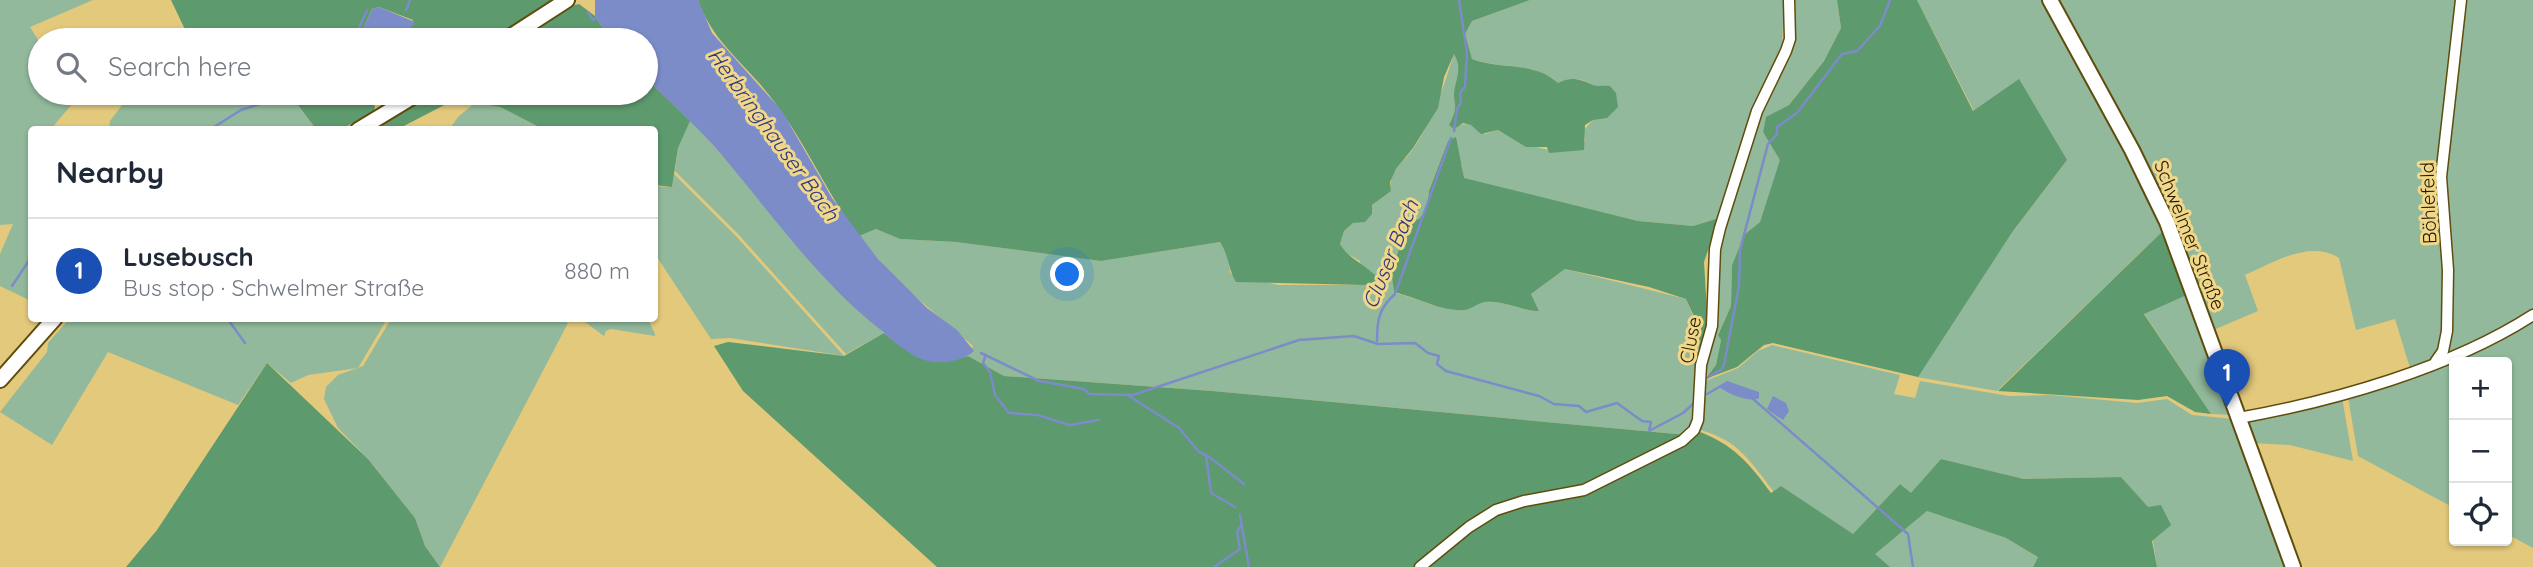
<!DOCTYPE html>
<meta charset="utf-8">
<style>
body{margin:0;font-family:Quicksand,sans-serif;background:#f6f6f7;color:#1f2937}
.controls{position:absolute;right:21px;bottom:21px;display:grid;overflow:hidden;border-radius:7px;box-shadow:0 2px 5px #0004}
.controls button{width:63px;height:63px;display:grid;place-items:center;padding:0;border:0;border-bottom:2px solid #e0e1e3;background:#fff;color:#1f2937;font:35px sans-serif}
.you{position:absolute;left:1068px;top:275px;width:24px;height:24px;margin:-18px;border:5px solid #fff;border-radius:50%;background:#1a73e8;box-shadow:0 0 0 10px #1a73e833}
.badge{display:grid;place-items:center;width:46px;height:46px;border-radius:50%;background:#d93025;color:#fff;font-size:23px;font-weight:700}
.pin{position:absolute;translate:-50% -58px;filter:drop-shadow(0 2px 4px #0008)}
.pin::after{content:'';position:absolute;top:37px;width:24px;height:21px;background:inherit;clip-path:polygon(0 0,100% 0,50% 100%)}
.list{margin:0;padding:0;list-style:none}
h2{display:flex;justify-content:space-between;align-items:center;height:91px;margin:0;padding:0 28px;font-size:30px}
h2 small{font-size:23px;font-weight:400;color:#747a83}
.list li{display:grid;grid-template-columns:46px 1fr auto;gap:21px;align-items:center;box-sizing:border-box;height:105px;padding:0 28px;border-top:2px solid #e0e1e3}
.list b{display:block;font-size:26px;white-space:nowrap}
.list p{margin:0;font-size:23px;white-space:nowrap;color:#747a83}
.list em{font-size:23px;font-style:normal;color:#747a83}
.icon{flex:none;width:38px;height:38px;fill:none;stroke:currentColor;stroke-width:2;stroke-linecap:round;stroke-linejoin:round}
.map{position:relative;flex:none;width:2533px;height:567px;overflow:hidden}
.search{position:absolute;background:#fff;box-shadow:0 2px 5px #0004;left:28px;top:28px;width:630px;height:77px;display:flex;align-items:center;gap:18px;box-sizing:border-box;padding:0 24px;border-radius:38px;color:#747a83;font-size:26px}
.panel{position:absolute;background:#fff;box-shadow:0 2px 5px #0004;left:28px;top:126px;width:630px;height:196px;border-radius:7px}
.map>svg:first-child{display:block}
.green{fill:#92b99b}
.forest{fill:#5d9a6d}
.water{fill:#7b8cc8}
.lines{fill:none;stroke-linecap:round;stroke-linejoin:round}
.stream{stroke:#7b8cc8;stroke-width:2.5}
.minor-casing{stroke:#5f4d0d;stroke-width:13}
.secondary-casing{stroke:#5f4d0d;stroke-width:18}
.minor{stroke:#fff;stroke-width:10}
.secondary{stroke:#fff;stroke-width:14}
.labels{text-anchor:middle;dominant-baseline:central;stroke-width:6;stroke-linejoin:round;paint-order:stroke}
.street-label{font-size:19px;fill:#241a00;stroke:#f1d789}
.water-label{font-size:21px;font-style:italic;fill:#2c3981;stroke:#f1d789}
</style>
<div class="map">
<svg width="2533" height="567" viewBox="0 0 2533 567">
<rect width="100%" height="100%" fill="#e3c97c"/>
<g class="green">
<path d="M0 0H93L30 27 40 43V93H73L77 98 51 129 32 130 31 301 0 286V254L13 224 0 225Z"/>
<path d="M1530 0H1784L1782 49 1750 115 1719 218 1693 226 1638 221 1481 183 1463 178 1462 165 1448 141 1429 191 1427 208 1419 219 1409 222 1391 271 1394 293C1415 297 1443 312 1464 310 1471 310 1477 303 1484 302 1502 300 1521 311 1539 311L1531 294 1565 269 1686 299C1704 338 1710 397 1687 435L1212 391 1004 376 968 356 973 346 895 279 859 236 876 229 900 239 956 242 1101 261 1220 242 1229 254 1230 273 1278 285H1358L1360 261 1343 251 1340 244 1344 231 1353 223 1365 221 1372 214V205L1391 191C1388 172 1403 163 1413 149 1433 119 1444 87 1454 53 1460 66 1459 73 1456 86 1451 103 1461 102 1449 125L1471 124 1485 134 1498 130C1519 143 1567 163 1585 141L1584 130 1593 120 1596 87C1584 79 1572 76 1558 83 1536 62 1498 69 1472 59L1465 34 1472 21Z"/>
<path d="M1791 0H1837L1841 28 1824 61 1789 105 1766 118 1763 132 1781 160 1760 222 1745 234 1732 265 1731 306 1718 334 1721 340 1716 365 1703 380 1709 344 1710 277 1748 139 1789 50Z"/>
<path d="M1917 0H2046L2166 228 1997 391 1917 377 2013 231 2067 160 1974 111Z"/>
<path d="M2056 0H2460L2443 135 2445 331 2437 358 2410 368 2395 319 2356 330 2339 258C2310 239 2273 263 2245 275L2258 311 2211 331Z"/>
<path d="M2462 0H2533V312L2506 329 2441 357 2445 350 2443 191Z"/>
<path d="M131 93H289L316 129 109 130 110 121Z"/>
<path d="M477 101 500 107 543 129 449 130 458 117Z"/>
<path d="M690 120C757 190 812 269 884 333L846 354 738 234 675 171 678 148Z"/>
<path d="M674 174 735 235 844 356 730 338 711 339 655 254 654 186 672 187Z"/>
<path d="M2189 294 2233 415 2211 414 2144 313Z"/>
<path d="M559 318 568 323 440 567 425 546 415 518 368 459 338 428 324 399 326 387 338 375 363 366 391 319Z"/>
<path d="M2533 318V548L2507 534V362H2454V508L2358 456 2348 397 2409 374Z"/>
<path d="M69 319H387L358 368 308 375 291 383 267 363 238 405 108 352 52 445 0 412 47 352 48 343Z"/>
<path d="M581 319H648L655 334V336L611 329 606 331 604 336Z"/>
<path d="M1772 345 1900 375 1894 394 1915 398 1920 381 2009 396 2050 395 2137 403 2167 399 2192 415 2234 419 2289 567H2157L2148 508 2121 477 2024 479 1941 459 1911 494 1900 484 1853 535 1781 486 1774 492C1749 460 1739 440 1697 429L1703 382 1738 368 1758 351Z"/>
<path d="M2342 397 2353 461 2290 445 2252 443 2242 420Z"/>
<path d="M1927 511 2006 538 2038 557 2033 567H1890L1874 554Z"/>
</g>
<g class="forest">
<path d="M171 0H553L489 40H402L413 20 379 7 372 9 358 40H251L243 30 214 40H190Z"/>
<path d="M698 0H1530L1472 21 1465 34 1472 59C1500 70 1535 61 1558 83 1571 76 1580 79 1593 85 1598 87 1603 85 1610 86L1616 93 1618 107 1607 118 1593 120 1585 125 1584 150 1549 153 1547 147H1526L1498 130 1481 134 1471 125 1463 123 1454 129 1449 125C1461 102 1451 104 1455 87 1458 74 1461 66 1454 54L1444 77 1438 108 1413 148 1396 169 1390 182 1391 191 1372 205V214L1365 222 1353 223 1344 231 1340 244C1346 256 1363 264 1375 275V281L1365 285 1236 282C1228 269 1229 255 1220 242L1101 261 956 242 900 239 876 229 859 236C827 194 807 145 775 103 749 66 713 44 698 0Z"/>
<path d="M1837 0H1917L1973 111 2019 79 2067 160 2013 231 1918 377 1773 343 1764 345 1737 367 1705 379 1716 365 1721 340 1718 335 1731 306 1732 265 1745 234 1760 222 1780 160 1763 132 1766 117 1789 105 1824 61 1841 28Z"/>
<path d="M579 4 595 16 611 40H513L567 7Z"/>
<path d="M646 78 690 121 678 148 672 187 655 185 654 130 543 129 500 107 456 99 398 129 368 130 428 93H646Z"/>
<path d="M289 93H378L363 98 375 106 374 111 342 129H316Z"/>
<path d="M1456 137 1464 178 1638 221 1693 226 1719 218 1704 262 1708 330 1700 355 1696 321 1686 299 1649 287 1565 269 1531 294 1539 311C1521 311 1503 300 1485 302 1477 303 1471 310 1464 310 1443 312 1415 297 1394 292L1391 271 1409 222 1419 219 1427 208 1429 191 1448 141Z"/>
<path d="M2166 228 2189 294 2144 314 2211 414 2195 412 2167 396 2138 400 1998 391Z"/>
<path d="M884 333C911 356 934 368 968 356L1004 376 1212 391 1687 435 1697 431C1732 443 1750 464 1771 493L1781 486 1853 534 1900 484 1911 493 1941 459 2024 479 2121 477 2148 507 2161 505 2171 525 2152 541 2157 567H2033L2038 557 2006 538 1927 511 1875 554 1890 567H937L743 391 714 346 728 342 844 356Z"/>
<path d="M267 363 368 459 415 518 425 546 440 567H126L157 530Z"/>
</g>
<g class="water">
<path d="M595 0H698L712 33 782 111 832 198 878 259 927 308 957 330 974 351C962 362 938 365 924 360 906 354 892 339 877 327 817 279 770 212 721 154 698 127 671 104 646 78V40H611L595 16Z"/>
<path d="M379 7 415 22 402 40H358L372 9Z"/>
<path d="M1727 381 1759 392V398C1750 403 1726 394 1719 386Z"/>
<path d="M1773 396 1786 403 1789 411 1783 420 1767 409Z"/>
</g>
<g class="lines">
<g class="stream">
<path d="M406 10 410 0"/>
<path d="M588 13 593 20 596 18"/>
<path d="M354 40 367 10"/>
<path d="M200 130 214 127 241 110 294 93"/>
<path d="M1454 131 1457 109 1461 103 1460 93 1465 87 1467 53 1459 0"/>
<path d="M12 286 32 256"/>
<path d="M227 318 245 343"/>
<path d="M1377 341C1377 320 1379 308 1395 294L1451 138"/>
<path d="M981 353 1039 381 1084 389 1089 394 1133 395 1299 340 1354 336 1378 344 1415 343 1428 353 1439 356 1437 364 1446 371 1539 396 1554 404 1579 406 1586 412 1617 403 1642 421 1651 422 1649 431 1683 413 1694 403"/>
<path d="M985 357 983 363 990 372 995 395 1009 413 1038 415 1069 425 1099 420"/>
<path d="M1696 372V382"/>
<path d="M1707 378 1722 369 1724 364 1739 286 1740 250 1768 144 1777 134V127L1797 113 1842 54 1857 51 1880 26 1890 0"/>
<path d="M1707 394 1721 386"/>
<path d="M1129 396 1179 428 1199 452 1206 455 1211 493 1235 507"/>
<path d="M1752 398 1908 534 1913 567"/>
<path d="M1208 456 1244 484"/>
<path d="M1240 515 1249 567"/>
<path d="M1214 567 1240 549 1237 532 1242 524"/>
</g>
<defs>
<g id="minor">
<path d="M2436 361 2443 351 2447 331 2448 270 2441 177 2461 0"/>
<path d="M2239 418C2334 401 2451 368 2533 315"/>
<path d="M1420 567 1469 527 1496 510 1524 501 1584 490 1682 441 1694 430 1698 420 1701 365 1712 326 1715 249 1720 228 1757 111 1786 51 1790 39 1789 0"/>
</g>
<g id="secondary">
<path d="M2050 0 2132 150 2167 222 2293 567"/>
<path d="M505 40 567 0"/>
<path d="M358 130 419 93"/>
<path d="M0 380 55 318"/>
</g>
</defs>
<use href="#minor" class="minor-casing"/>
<use href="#secondary" class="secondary-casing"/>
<use href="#minor" class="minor"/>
<use href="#secondary" class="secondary"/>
</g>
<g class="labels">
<g class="street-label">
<text transform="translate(2428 203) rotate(-92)">Böhlefeld</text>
<text transform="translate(2190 235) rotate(68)">Schwelmer Straße</text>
<text transform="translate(1690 340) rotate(-79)">Cluse</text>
</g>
<g class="water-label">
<text transform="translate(774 134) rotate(54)">Herbringhauser Bach</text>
<text transform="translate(1390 254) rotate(-68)">Cluser Bach</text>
</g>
</g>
</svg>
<div class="controls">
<button>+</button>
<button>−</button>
<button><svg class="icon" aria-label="locate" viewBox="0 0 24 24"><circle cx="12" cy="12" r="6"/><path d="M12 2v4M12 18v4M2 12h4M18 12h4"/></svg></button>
</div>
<div class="you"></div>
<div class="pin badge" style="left:2227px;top:407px;background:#1a4fb4">1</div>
<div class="search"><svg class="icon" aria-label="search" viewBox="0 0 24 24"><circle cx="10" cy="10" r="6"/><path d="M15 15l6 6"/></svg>Search here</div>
<section class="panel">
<h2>Nearby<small></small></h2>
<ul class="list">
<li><span class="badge" style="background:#1a4fb4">1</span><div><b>Lusebusch</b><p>Bus stop · Schwelmer Straße</p></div><em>880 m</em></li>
</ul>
</section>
</div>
